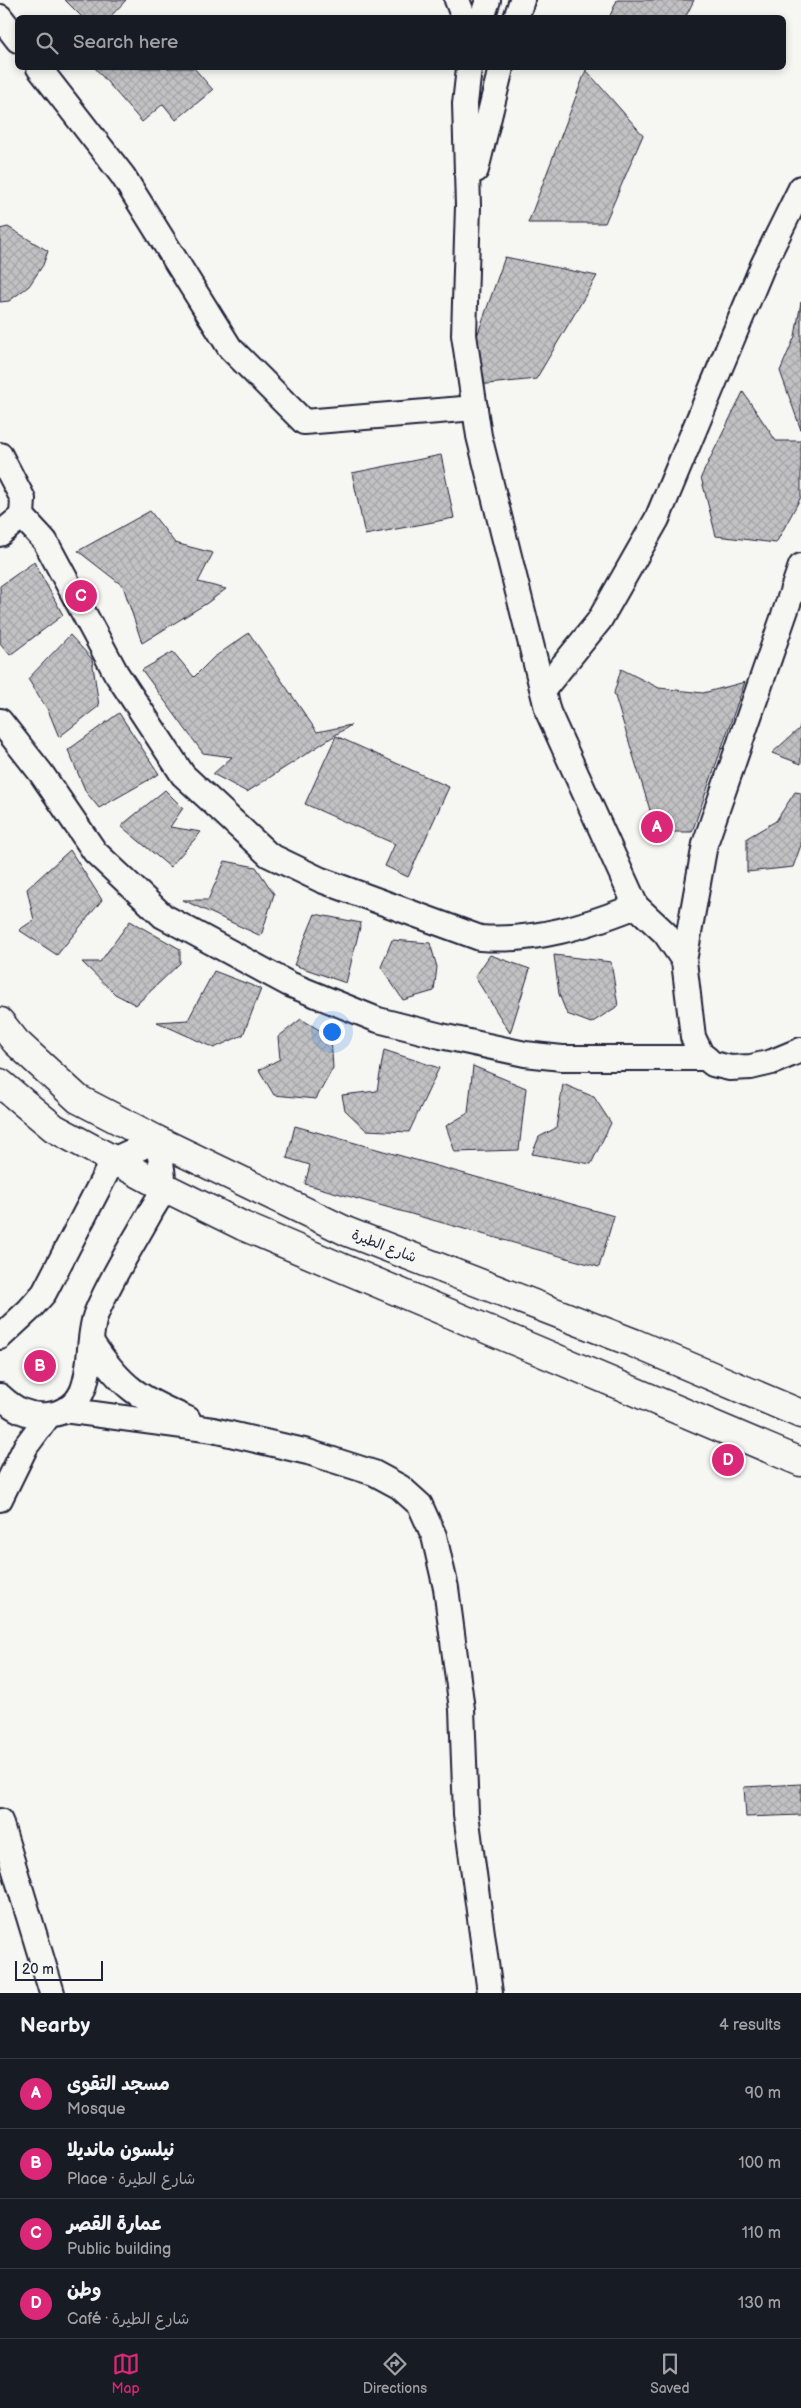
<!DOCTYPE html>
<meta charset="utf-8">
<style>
body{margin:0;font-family:"Balsamiq Sans","Playpen Sans Arabic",sans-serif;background:#242831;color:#f1f3f6}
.scale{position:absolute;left:15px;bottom:12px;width:88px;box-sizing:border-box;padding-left:5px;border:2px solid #22223b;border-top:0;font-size:14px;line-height:18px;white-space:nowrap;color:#22223b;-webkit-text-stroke:4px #f6f6f2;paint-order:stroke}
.you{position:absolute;left:331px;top:1031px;width:18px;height:18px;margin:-12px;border:4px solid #fff;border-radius:50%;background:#1a73e8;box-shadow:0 0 0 8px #1a73e833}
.badge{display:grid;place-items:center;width:32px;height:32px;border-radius:50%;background:#db2777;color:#fff;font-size:16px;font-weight:700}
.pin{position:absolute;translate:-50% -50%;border:2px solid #fff;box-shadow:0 1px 5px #0006}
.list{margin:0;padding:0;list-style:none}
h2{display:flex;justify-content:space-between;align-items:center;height:65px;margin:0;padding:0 20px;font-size:21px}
h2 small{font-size:16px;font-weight:400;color:#9ea1a6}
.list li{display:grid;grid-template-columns:32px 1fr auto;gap:15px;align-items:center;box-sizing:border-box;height:70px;padding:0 20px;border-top:1px solid #363941}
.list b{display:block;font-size:19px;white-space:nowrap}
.list p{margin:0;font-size:16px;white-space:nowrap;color:#9ea1a6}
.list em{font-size:16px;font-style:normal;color:#9ea1a6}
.icon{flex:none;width:28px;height:28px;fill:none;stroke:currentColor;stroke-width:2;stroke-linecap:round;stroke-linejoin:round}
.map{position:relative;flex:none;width:801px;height:1993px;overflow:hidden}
.search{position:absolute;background:#171b24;box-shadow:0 2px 8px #0003;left:15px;right:15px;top:15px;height:55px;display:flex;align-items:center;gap:12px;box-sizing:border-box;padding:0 18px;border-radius:8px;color:#9ea1a6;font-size:19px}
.sheet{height:345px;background:#171b24}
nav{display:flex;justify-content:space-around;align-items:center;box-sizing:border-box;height:70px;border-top:1px solid #363941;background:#171b24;font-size:14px;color:#9ea1a6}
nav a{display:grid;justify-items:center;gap:2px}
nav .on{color:#db2777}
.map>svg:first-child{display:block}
.building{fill:url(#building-cross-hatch);stroke:#22223b}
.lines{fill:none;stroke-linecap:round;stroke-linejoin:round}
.street-casing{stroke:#22223b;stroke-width:28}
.secondary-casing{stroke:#22223b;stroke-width:31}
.street{stroke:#f6f6f2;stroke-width:24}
.secondary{stroke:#f6f6f2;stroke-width:28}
.labels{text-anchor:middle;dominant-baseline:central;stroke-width:5;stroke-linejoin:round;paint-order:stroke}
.street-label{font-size:14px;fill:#22223b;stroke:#f6f6f2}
</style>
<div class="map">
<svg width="801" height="1993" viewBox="0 0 801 1993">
<defs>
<pattern id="building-cross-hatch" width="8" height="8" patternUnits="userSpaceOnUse" patternTransform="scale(1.25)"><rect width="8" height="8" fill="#c2c2c4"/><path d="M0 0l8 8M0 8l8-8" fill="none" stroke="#a6a6a9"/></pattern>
</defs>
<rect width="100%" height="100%" fill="#f6f6f2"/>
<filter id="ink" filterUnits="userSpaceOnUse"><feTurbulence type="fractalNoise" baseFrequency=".02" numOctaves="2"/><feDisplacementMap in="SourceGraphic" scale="10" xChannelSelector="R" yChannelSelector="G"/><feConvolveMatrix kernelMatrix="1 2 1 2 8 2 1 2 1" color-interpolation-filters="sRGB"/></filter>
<g filter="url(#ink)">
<g class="building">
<path d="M65 0H126L109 18H83Z"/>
<path d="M617 0H694L685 18H609Z"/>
<path d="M95 68H194L213 90 176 120 163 104 142 122Z"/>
<path d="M586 70 643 135 605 223H528Z"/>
<path d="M8 227 48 251 43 265 29 286 9 301 0 302V229Z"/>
<path d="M505 257 597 276 536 379 459 387Z"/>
<path d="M801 302V430L780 371 795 336Z"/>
<path d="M743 392 776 441H801V497L776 543 716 536 701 477Z"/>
<path d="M441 455 454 518 365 535 352 473Z"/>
<path d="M150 511 175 543 213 553 198 582 226 589 207 603 142 643 123 586 78 551Z"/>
<path d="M34 562 63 615 10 655 0 643V586Z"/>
<path d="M249 633 317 732 351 725 247 792 213 774 232 757 203 753 142 670 173 652 194 677 213 658Z"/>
<path d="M70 635 92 659 99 706 59 737 48 710 28 679Z"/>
<path d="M621 669 659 688 703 693 745 682 692 832H654L650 810 614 693Z"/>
<path d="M119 713 159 774 99 808 86 792 68 750Z"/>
<path d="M801 722V764L772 753 799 729Z"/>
<path d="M336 736 449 787 408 877 385 866 395 844 305 804Z"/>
<path d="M165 790 183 808 170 827 201 832 170 867 121 826Z"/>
<path d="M795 792 801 793V845L793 867 747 872V838L776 821Z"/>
<path d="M70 850 102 900 57 955 19 930 34 920 27 889Z"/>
<path d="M225 861 256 867 274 894 261 936 183 900H208Z"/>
<path d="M315 914 361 923 346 983 294 965Z"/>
<path d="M130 921 180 949V963L136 1005 115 994 82 962H100Z"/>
<path d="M392 940 430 943 437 967 434 991 403 1000 381 967Z"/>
<path d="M490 955 530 969 510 1033 475 977Z"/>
<path d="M554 955 611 962 618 1006 591 1023 567 1014 559 994Z"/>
<path d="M214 971 261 989 243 1035 214 1048 157 1022 188 1020Z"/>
<path d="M301 1019 331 1037 333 1068 316 1099 274 1095 259 1070 280 1059 278 1037Z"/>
<path d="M384 1050 439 1068 409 1132 366 1130 345 1110 342 1095 377 1091Z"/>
<path d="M473 1066 526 1088 519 1150 455 1152 446 1126 468 1113Z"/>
<path d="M563 1084 594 1097 611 1123 591 1164 532 1154 539 1137 556 1128Z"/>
<path d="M295 1126 614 1216 599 1267 305 1184 310 1165 287 1158Z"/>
<path d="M801 1784V1815L746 1817 744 1787Z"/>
</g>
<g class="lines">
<defs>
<g id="street">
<path d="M457 0 464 18"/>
<path d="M0 17 18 40"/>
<path d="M482 18 488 0"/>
<path d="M516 18 522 0"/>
<path d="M39 68 123 176 230 348 304 422 475 408"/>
<path d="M469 68 465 104 468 206 464 335 479 436 548 712 636 906 665 933 684 961 693 1037 701 1054 713 1064 730 1068 751 1067 772 1062 801 1050"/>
<path d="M476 170 501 68"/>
<path d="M0 455 23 499 22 516 45 541 116 673 145 717 183 775 208 798 269 855 321 880 480 938C535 942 586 926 636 906"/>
<path d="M0 534 22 516"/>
<path d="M543 690 599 621 657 519 763 265 801 188"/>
<path d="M0 721 41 773 95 852 163 916 289 984 378 1020 441 1036 525 1054 562 1058H706"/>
<path d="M684 961 705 844 801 566"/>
<path d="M0 1337 29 1310 44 1293 113 1160 157 1140C159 1154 164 1171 163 1186 163 1194 154 1205 150 1213 132 1246 110 1279 96 1314 83 1348 101 1409 48 1415 28 1417 14 1409 0 1396"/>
<path d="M92 1343C122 1388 139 1398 188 1419"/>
<path d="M64 1410 213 1430 308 1452 374 1473 400 1487 420 1505 434 1536 446 1588 462 1709 466 1814 490 1993"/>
<path d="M0 1499 26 1446 49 1415"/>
<path d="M0 1821 52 1993"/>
</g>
<g id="secondary">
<path d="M0 1022 16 1042 78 1099 157 1140 348 1232 634 1343 801 1414"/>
<path d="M0 1083 54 1128 164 1187 243 1226 801 1462"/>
</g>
</defs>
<use href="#street" class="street-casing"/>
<use href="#secondary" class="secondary-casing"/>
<use href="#street" class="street"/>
<use href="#secondary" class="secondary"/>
</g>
</g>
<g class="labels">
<g class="street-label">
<text transform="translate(384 1246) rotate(21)">شارع الطيرة</text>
</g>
</g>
</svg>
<div class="scale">20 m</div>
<div class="you"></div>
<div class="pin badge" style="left:657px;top:827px">A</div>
<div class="pin badge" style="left:40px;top:1366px">B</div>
<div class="pin badge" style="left:81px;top:596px">C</div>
<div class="pin badge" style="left:728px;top:1460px">D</div>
<div class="search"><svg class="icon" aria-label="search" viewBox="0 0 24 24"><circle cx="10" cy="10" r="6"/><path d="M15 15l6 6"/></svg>Search here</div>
</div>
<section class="sheet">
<h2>Nearby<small>4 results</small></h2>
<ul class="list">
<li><span class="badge">A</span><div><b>مسجد التقوى</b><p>Mosque</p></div><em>90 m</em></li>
<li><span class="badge">B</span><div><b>نيلسون مانديلا</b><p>Place · شارع الطيرة</p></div><em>100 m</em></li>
<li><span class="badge">C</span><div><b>عمارة القصر</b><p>Public building</p></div><em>110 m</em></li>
<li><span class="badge">D</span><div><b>وطن</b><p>Café · شارع الطيرة</p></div><em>130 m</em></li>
</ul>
</section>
<nav>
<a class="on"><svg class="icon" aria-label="map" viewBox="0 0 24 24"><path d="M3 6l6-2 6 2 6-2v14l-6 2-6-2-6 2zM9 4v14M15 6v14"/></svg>Map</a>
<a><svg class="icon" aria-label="directions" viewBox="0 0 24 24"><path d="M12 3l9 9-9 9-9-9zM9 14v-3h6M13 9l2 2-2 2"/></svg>Directions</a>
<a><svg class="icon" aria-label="saved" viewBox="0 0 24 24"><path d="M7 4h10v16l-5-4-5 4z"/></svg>Saved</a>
</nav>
